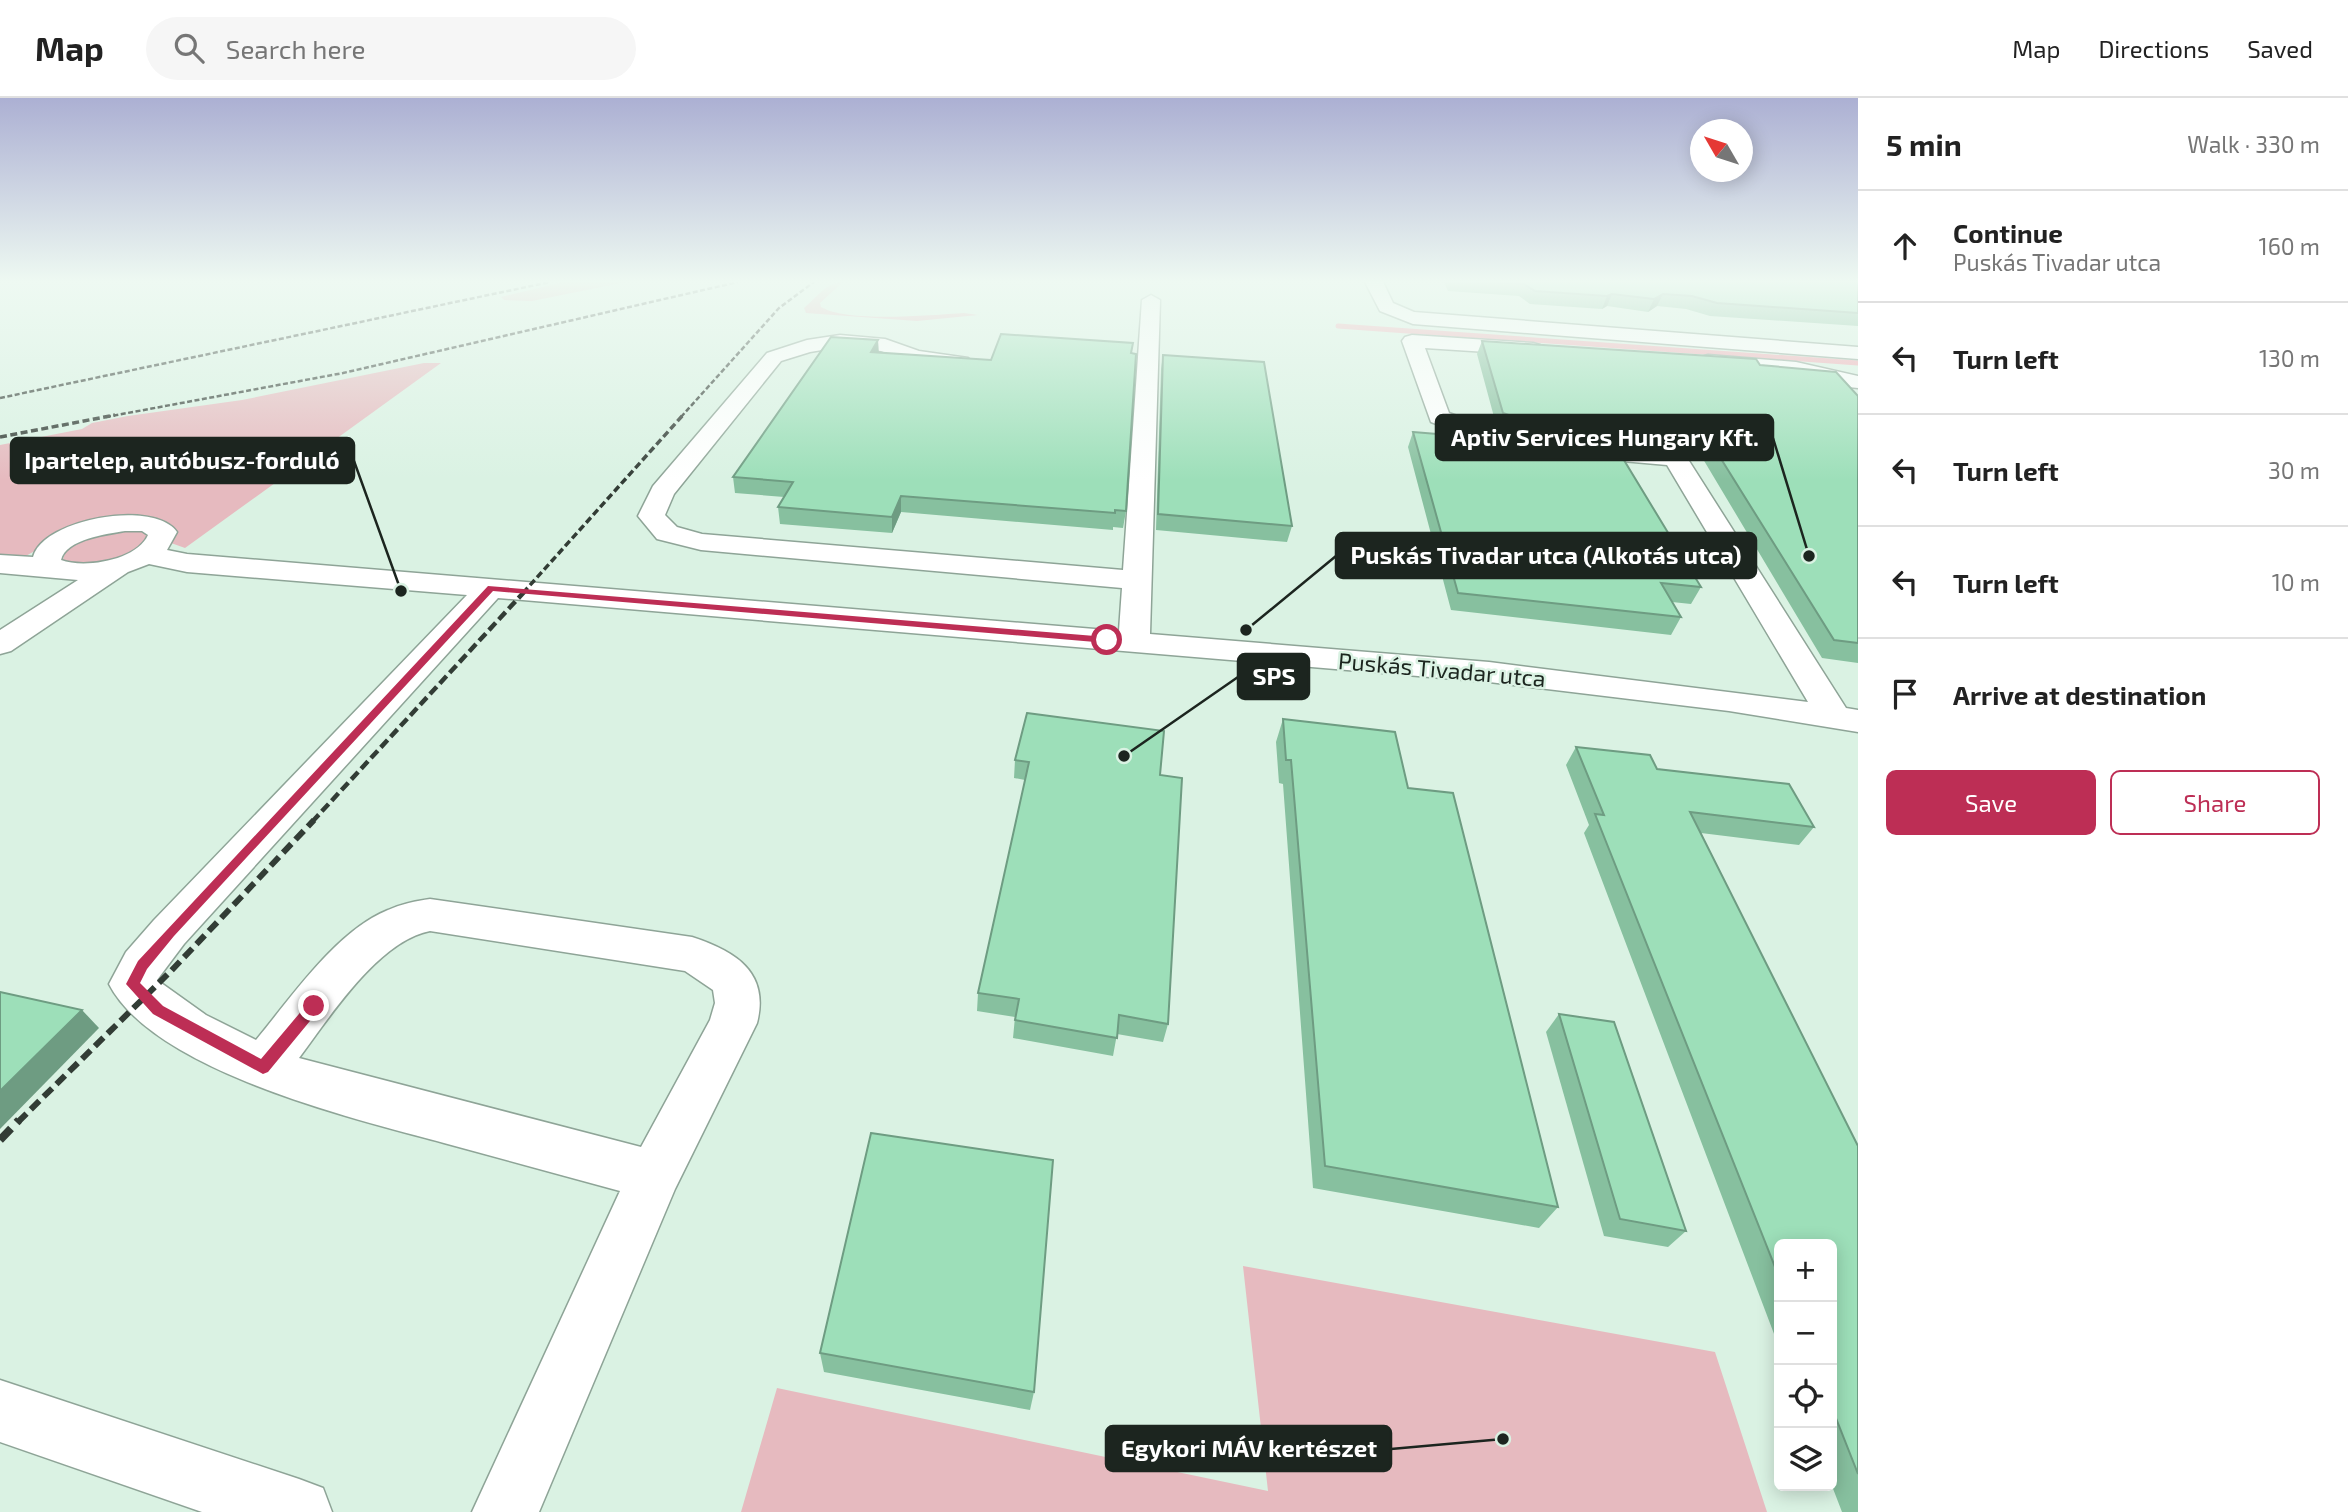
<!DOCTYPE html>
<meta charset="utf-8">
<style>
body{margin:0;font-family:"Exo 2",sans-serif;background:#f6f6f6;color:#222}
.controls{position:absolute;right:21px;bottom:21px;display:grid;overflow:hidden;border-radius:10px;box-shadow:0 4px 18px #0003}
.controls button{width:63px;height:63px;display:grid;place-items:center;padding:0;border:0;border-bottom:2px solid #e0e0e0;background:#fff;color:#222;font:35px sans-serif}
.compass{position:absolute;left:1690px;top:21px;width:63px;height:63px;border-radius:50%;background:#fff;box-shadow:0 4px 18px #0003;rotate:309deg}
.stop{position:absolute;width:21px;height:21px;margin:-16px;border:5px solid #bd2e55;border-radius:50%;background:#fff}
.stop.end{background:#bd2e55;border-color:#fff;box-shadow:0 2px 7px #0008}
.list{margin:0;padding:0;list-style:none}
h2{display:flex;justify-content:space-between;align-items:center;height:91px;margin:0;padding:0 28px;font-size:30px}
h2 small{font-size:23px;font-weight:400;color:#767676}
.list li{display:grid;grid-template-columns:46px 1fr auto;gap:21px;align-items:center;box-sizing:border-box;height:112px;padding:0 28px;border-top:2px solid #e0e0e0}
.list b{display:block;font-size:26px;white-space:nowrap}
.list p{margin:0;font-size:23px;white-space:nowrap;color:#767676}
.list em{font-size:23px;font-style:normal;color:#767676}
.actions{display:flex;gap:14px;padding:21px 28px}
.actions a{flex:1;padding:16px 0;border:2px solid #bd2e55;border-radius:10px;text-align:center;font-size:24px;color:#bd2e55}
.actions .main{background:#bd2e55;color:#fff}
.icon{flex:none;width:38px;height:38px;fill:none;stroke:currentColor;stroke-width:2;stroke-linecap:round;stroke-linejoin:round}
.map{position:relative;flex:none;width:1858px;height:1414px;overflow:hidden}
header{display:flex;align-items:center;gap:42px;box-sizing:border-box;height:98px;padding:0 35px;background:#fff;border-bottom:2px solid #e0e0e0}
header strong{font-size:33px}
nav{display:flex;gap:38px;margin-inline-start:auto;font-size:24px}
.search{width:490px;height:63px;background:#f6f6f6;display:flex;align-items:center;gap:18px;box-sizing:border-box;padding:0 24px;border-radius:38px;color:#767676;font-size:26px}
main{display:flex}
aside{flex:1;background:#fff}
.map>svg:first-child{display:block}
.green{fill:#e6babf}
.lines{fill:none;stroke-linecap:round;stroke-linejoin:round}
.stream{stroke:#f2aab4;stroke-width:5}
.minor-casing{stroke:#8ea497;stroke-width:3}
.minor{fill:#fff;fill-rule:evenodd}
.rail-far4{stroke:#323c35;stroke-width:2.5;stroke-dasharray:5 2.5;stroke-linecap:butt}
.rail-far3{stroke:#323c35;stroke-width:3.5;stroke-dasharray:7 3.5;stroke-linecap:butt}
.rail-far2{stroke:#323c35;stroke-width:4.5;stroke-dasharray:10 4.5;stroke-linecap:butt}
.rail-far1{stroke:#323c35;stroke-width:6;stroke-dasharray:12 6;stroke-linecap:butt}
.rail{stroke:#323c35;stroke-width:8;stroke-dasharray:16 8;stroke-linecap:butt}
.wall{fill:#87c09f}
.shaded-wall{fill:#6e9c82}
.building{fill:#9ddfb9;stroke:#6e9c82;stroke-width:2}
.route{fill:#bd2e55}
.labels{text-anchor:middle;dominant-baseline:central;stroke-width:5;stroke-linejoin:round;paint-order:stroke}
.street-label{font-size:23px;fill:#1c251f;stroke:#daf2e3}
.leader{fill:none;stroke:#1c251f;stroke-width:2.5}
.callout-dot{fill:#1c251f;stroke:#daf2e3;stroke-width:2.5}
.callout{fill:#1c251f;stroke:#1c251f;stroke-width:2.5}
.callout-label{font-size:24px;text-anchor:middle;font-weight:bold;fill:#fff}
</style>
<header>
<strong>Map</strong>
<div class="search"><svg class="icon" aria-label="search" viewBox="0 0 24 24"><circle cx="10" cy="10" r="6"/><path d="M15 15l6 6"/></svg>Search here</div>
<nav><a>Map</a><a>Directions</a><a>Saved</a></nav>
</header>
<main>
<div class="map">
<svg width="1858" height="1414" viewBox="0 0 1858 1414">
<rect width="100%" height="100%" fill="#daf2e3"/>
<g class="green">
<path d="M564 184H626L532 203 504 202 501 199Z"/>
<path d="M843 184 820 205 821 209C847 225 932 217 964 215L978 217 917 223 806 215 804 210C816 200 827 184 843 184Z"/>
<path d="M424 265H441L185 450 171 445 166 426 58 440 24 459 0 460V347L82 331 92 325 128 318 242 302Z"/>
<path d="M140 432 147 437V441C128 459 88 478 63 461L67 450 103 433Z"/>
<path d="M1243 1168 1715 1254 1767 1414H741L777 1290 1268 1393Z"/>
</g>
<g class="lines">
<path class="stream" d="M1338 228 1858 265"/>
<defs>
<g id="minor">
<path d="M1365 184H1383L1393 205 1414 214 1858 249V261L1413 226 1380 213Z"/>
<path d="M1151 197 1160 202 1150 536 1489 564 1808 604 1667 367 1509 353 1431 324 1402 243 1405 239 1412 237 1533 245 1540 247 1543 251 1540 255 1533 257 1425 250 1449 315 1513 339 1684 355 1846 610 1858 612V634L1729 613 1489 584 498 500 184 846 157 882 206 917 256 942C291 900 336 833 388 812 401 806 416 803 430 801L692 839C735 853 770 874 757 925L675 1091 539 1414H472L620 1093C561 1077 503 1061 444 1045 355 1021 154 973 109 886L126 854 154 822 467 497 187 474 149 466 128 474 11 553 0 556V532L78 482 0 475V457L33 459C43 421 154 401 177 434L167 452 187 456 1119 533 1122 490 701 452 657 441 638 418 653 388 767 255 807 242 840 237 885 241 919 253 968 260 971 264 968 268 961 270 915 265 881 253 840 249 810 254 781 263 674 396 665 417 677 429 702 436 1123 472 1142 202ZM125 433H142L148 437C137 462 85 471 61 462 66 441 107 436 125 433ZM430 833 685 873 713 892 715 905 710 922 641 1049 299 960C329 920 378 843 430 833Z"/>
<path d="M1708 257 1796 264 1858 278V290L1839 288 1795 276 1701 267 1698 263 1701 259Z"/>
<path d="M0 1282 299 1381 323 1390 332 1414H202L0 1344Z"/>
</g>
</defs>
<use href="#minor" class="minor-casing"/>
<use href="#minor" class="minor"/>
<g class="rail-far4">
<path d="M0 300 550 184"/>
<path d="M106 319 343 275 738 184"/>
<path d="M681 319 779 210 814 184"/>
</g>
<g class="rail-far3">
<path d="M0 339 115 317"/>
<path d="M523 495 683 317"/>
</g>
<path class="rail-far2" d="M312 724 525 493"/>
<path class="rail-far1" d="M18 1024 171 873 314 722"/>
<path class="rail" d="M0 1042 19 1022"/>
</g>
<g class="wall">
<path d="M1444 184H1858V228L1710 218 1686 211 1657 208 1648 214 1607 208 1602 211 1530 206 1519 198 1448 193Z"/>
<path d="M1482 243 1760 267 1858 298V565L1822 560 1700 356 1514 336 1497 330 1477 256Z"/>
<path d="M879 255 991 262 1131 255 1126 413 1123 430 1113 429V432L901 414 892 435 780 426 778 409 784 399 735 395 733 379Z"/>
<path d="M1163 257 1292 428 1287 444 1156 432 1161 271Z"/>
<path d="M1413 334 1508 342 1509 338 1701 489 1691 506 1672 504 1681 519 1671 537 1451 512 1408 349Z"/>
<path d="M1283 621 1408 690 1558 1109 1539 1130 1313 1090 1283 686 1279 685 1276 644Z"/>
<path d="M1576 649 1657 671 1814 729 1799 747 1701 735 1858 1048V1414H1842L1832 1388V1146H1779V1249L1584 735 1589 727 1566 667Z"/>
<path d="M1015 662 1160 677 1168 926 1163 944 1117 936 1113 958 1013 940 1015 919 977 913 978 895 1025 682 1014 680Z"/>
<path d="M1559 916 1686 1133 1668 1149 1604 1138 1546 934Z"/>
<path d="M820 1255 1034 1294 1030 1312 824 1274Z"/>
</g>
<g class="shaded-wall">
<path d="M1612 196 1607 208 1602 211 1607 198Z"/>
<path d="M1663 196 1657 208 1648 214 1654 201Z"/>
<path d="M878 242 879 256 871 254Z"/>
<path d="M901 398V414L892 435V419Z"/>
<path d="M82 912 99 930 0 1031V993Z"/>
</g>
<g class="building">
<path d="M1495 184H1858V215L1717 205 1692 198 1663 196 1654 201 1612 196 1607 198 1535 193 1524 186Z"/>
<path d="M1001 236 1133 245 1131 255 1136 256 1126 413 1115 412V415L901 398 892 419 778 409 793 384 733 379 831 239 878 242 871 254 991 262Z"/>
<path d="M1482 243 1756 261 1760 267 1836 274 1858 298V545L1834 542 1708 340 1520 321 1503 315Z"/>
<path d="M1163 257 1264 264 1292 428 1158 416Z"/>
<path d="M1413 334 1510 342 1509 338 1616 349 1701 489 1661 485 1681 519 1458 495Z"/>
<path d="M1027 615 1164 633 1160 677 1182 680 1168 926 1119 917 1117 940 1015 922 1019 901 978 895 1029 664 1015 662Z"/>
<path d="M1283 621 1395 634 1408 690 1453 695 1558 1109 1325 1068 1291 662H1286Z"/>
<path d="M1576 649 1650 657 1657 671 1789 686 1814 729 1690 714 1858 1048V1376L1832 1310V1146H1779V1179L1595 716 1604 717Z"/>
<path d="M0 894 82 912 0 993Z"/>
<path d="M1559 916 1614 924 1686 1133 1620 1121Z"/>
<path d="M871 1035 1053 1062 1034 1294 820 1255Z"/>
</g>
<linearGradient id="sky" x2="0" y2="1"><stop stop-color="#acb0d3"/><stop offset="0.48" stop-color="#eef9f2"/><stop offset="1" stop-color="#eef9f2" stop-opacity="0"/></linearGradient>
<rect width="1858" height="382" fill="url(#sky)"/>
<path class="route" d="M488 488 1107 539 1111 542 1107 545 493 493 174 838 147 871 140 885 163 908 261 961 309 904H319V912L268 974 263 976 153 916 126 886 138 863Z"/>
<g class="labels">
<g class="street-label">
<text transform="translate(1442 571) rotate(5)">Puskás Tivadar utca</text>
</g>
</g>
<path class="leader" d="M1809 458L1773 340M401 493L354 363M1246 532L1336 458M1124 658L1238 579M1503 1341L1391 1351"/>
<g class="callout-dot">
<circle cx="1809" cy="458" r="7"/>
<circle cx="401" cy="493" r="7"/>
<circle cx="1246" cy="532" r="7"/>
<circle cx="1124" cy="658" r="7"/>
<circle cx="1503" cy="1341" r="7"/>
</g>
<g class="callout">
<rect x="1436" y="317" width="337" height="45" rx="7"/>
<rect x="11" y="340" width="343" height="45" rx="7"/>
<rect x="1336" y="435" width="420" height="45" rx="7"/>
<rect x="1238" y="556" width="71" height="45" rx="7"/>
<rect x="1106" y="1328" width="285" height="45" rx="7"/>
</g>
<g class="callout-label">
<text x="1605" y="348">Aptiv Services Hungary Kft.</text>
<text x="182" y="371">Ipartelep, autóbusz-forduló</text>
<text x="1546" y="466">Puskás Tivadar utca (Alkotás utca)</text>
<text x="1274" y="587">SPS</text>
<text x="1249" y="1359">Egykori MÁV kertészet</text>
</g>
</svg>
<div class="controls">
<button>+</button>
<button>−</button>
<button><svg class="icon" aria-label="locate" viewBox="0 0 24 24"><circle cx="12" cy="12" r="6"/><path d="M12 2v4M12 18v4M2 12h4M18 12h4"/></svg></button>
<button><svg class="icon" aria-label="layers" viewBox="0 0 24 24"><path d="M12 4l9 5-9 5-9-5zM3 14l9 5 9-5"/></svg></button>
</div>
<svg class="compass" viewBox="-18 -18 36 36"><path d="M0-13l5 13h-10z" fill="#e53935"/><path d="M0 13l5-13h-10z" fill="#767676"/></svg>
<div class="stop" style="left:1107px;top:542px"></div>
<div class="stop end" style="left:314px;top:908px"></div>
</div>
<aside>
<h2>5 min<small>Walk · 330 m</small></h2>
<ul class="list">
<li><svg class="icon" aria-label="ahead" viewBox="0 0 24 24"><path d="M12 20V5M6 11l6-6 6 6"/></svg><div><b>Continue</b><p>Puskás Tivadar utca</p></div><em>160 m</em></li>
<li><svg class="icon" aria-label="left" viewBox="0 0 24 24"><path d="M17 20v-9H6M10 6l-5 5 5 5"/></svg><div><b>Turn left</b></div><em>130 m</em></li>
<li><svg class="icon" aria-label="left" viewBox="0 0 24 24"><path d="M17 20v-9H6M10 6l-5 5 5 5"/></svg><div><b>Turn left</b></div><em>30 m</em></li>
<li><svg class="icon" aria-label="left" viewBox="0 0 24 24"><path d="M17 20v-9H6M10 6l-5 5 5 5"/></svg><div><b>Turn left</b></div><em>10 m</em></li>
<li><svg class="icon" aria-label="arrive" viewBox="0 0 24 24"><path d="M6 21V4h12l-3 4 3 4H6"/></svg><div><b>Arrive at destination</b></div></li>
</ul>
<div class="actions"><a class="main">Save</a><a>Share</a></div>
</aside>
</main>
